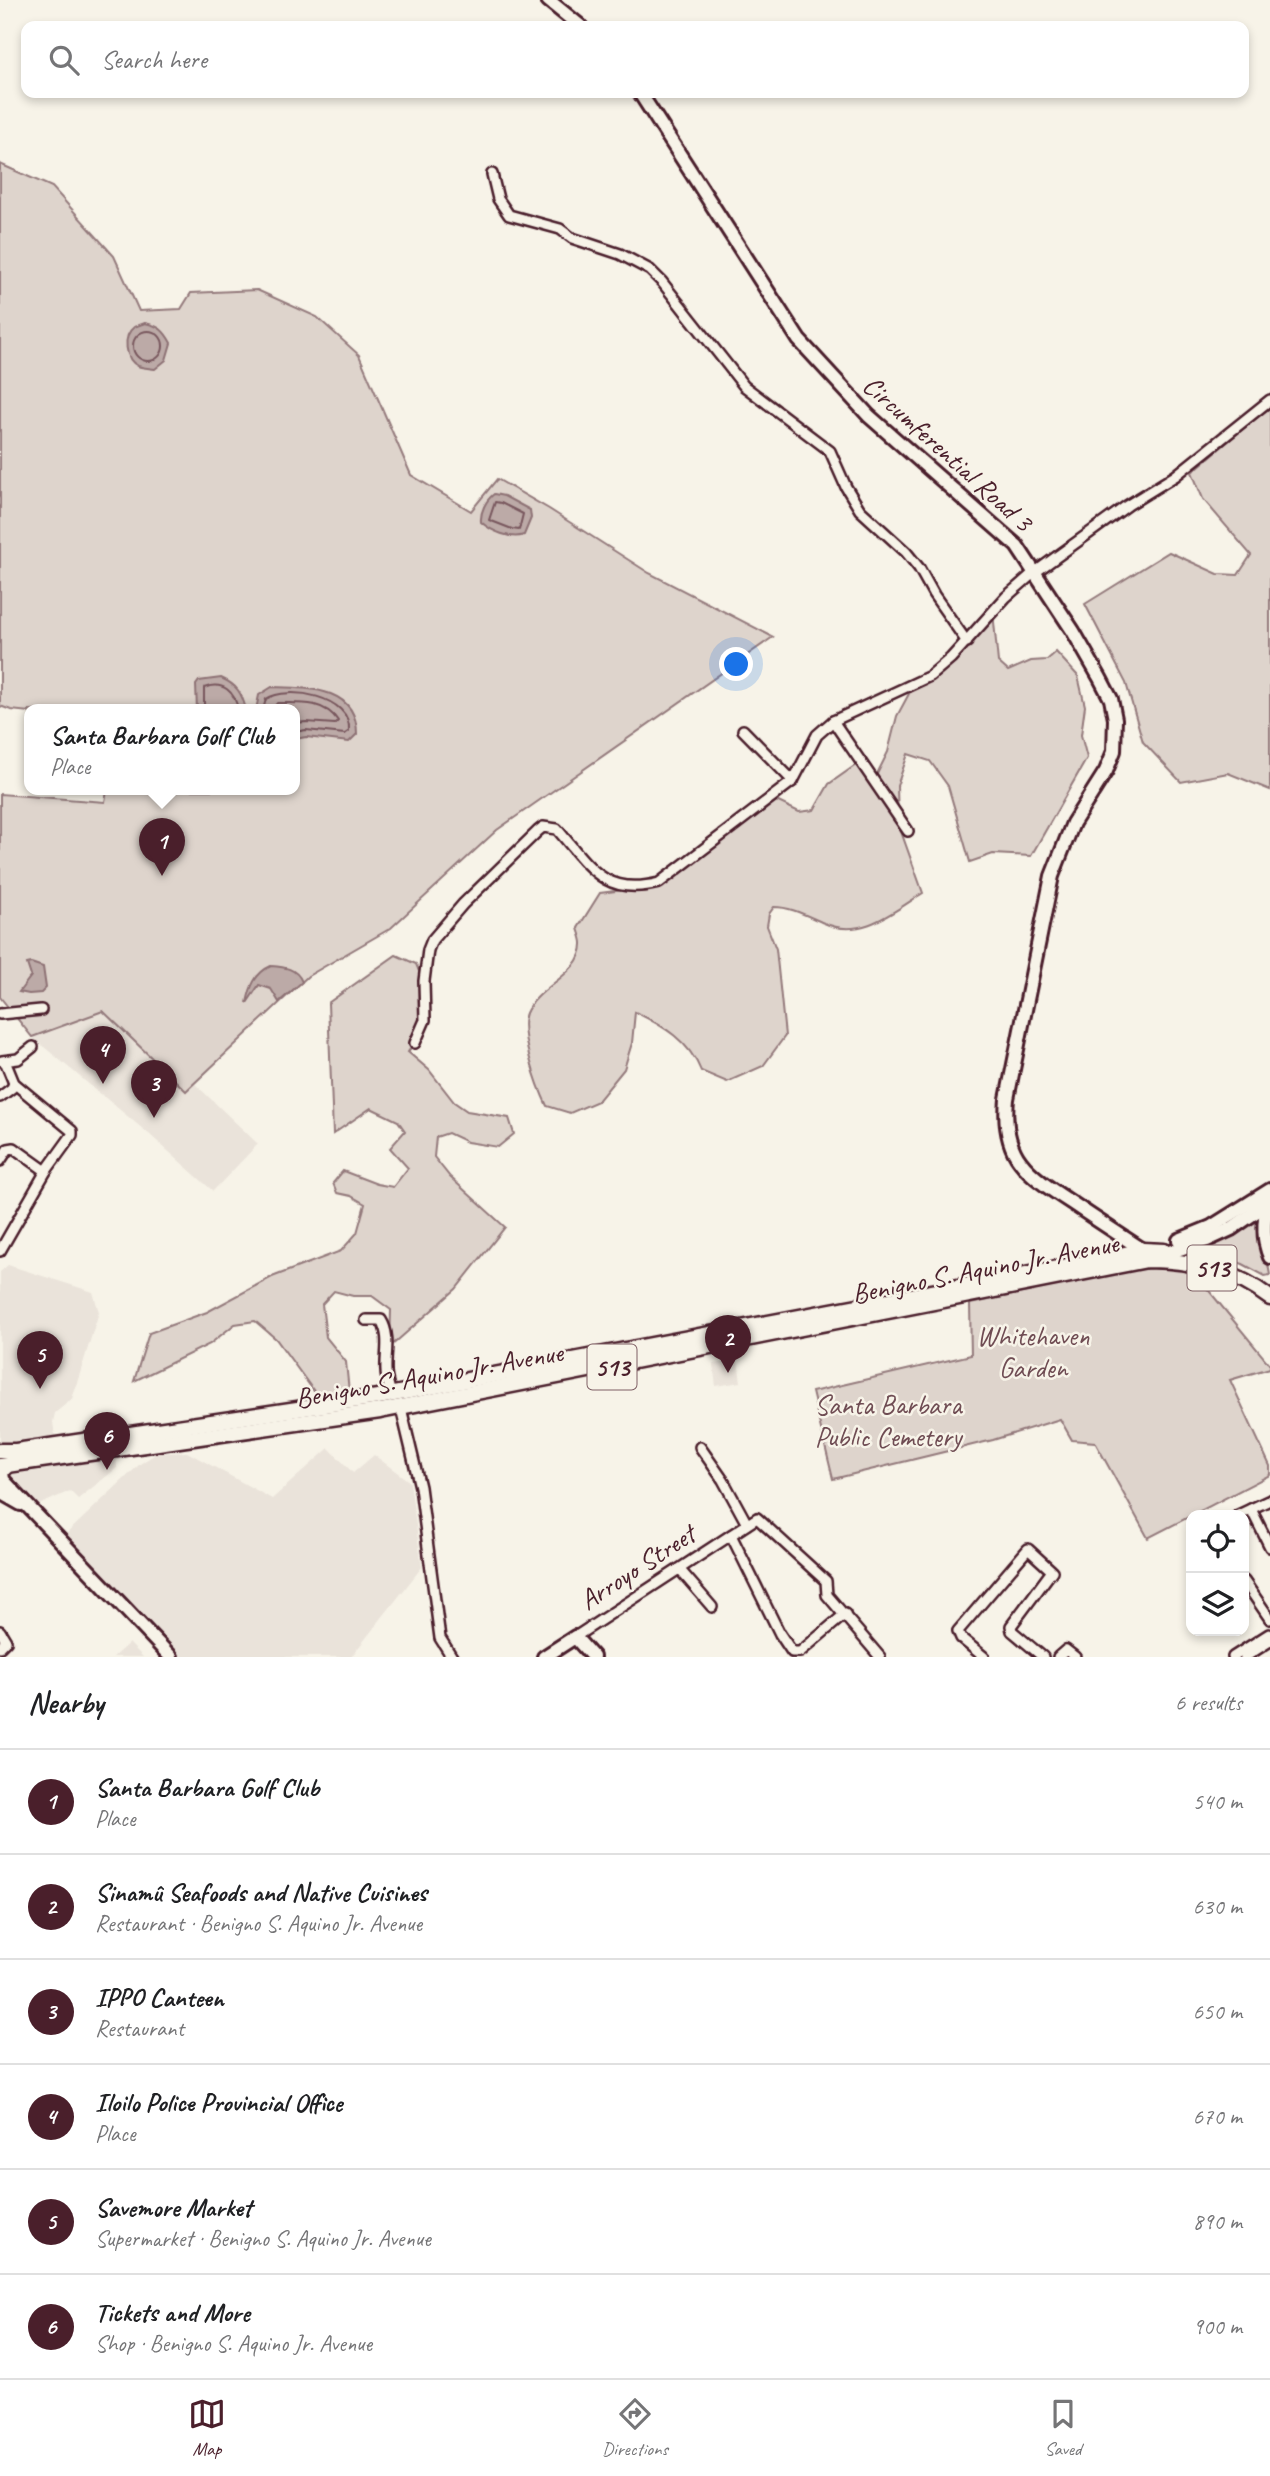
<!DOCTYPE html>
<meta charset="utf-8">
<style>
body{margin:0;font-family:Caveat,sans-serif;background:#f2f2f2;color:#202124}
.controls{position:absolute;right:21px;bottom:21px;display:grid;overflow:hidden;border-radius:14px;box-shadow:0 4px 10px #0003}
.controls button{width:63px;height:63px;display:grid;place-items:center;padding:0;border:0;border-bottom:2px solid #e0e0e0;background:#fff;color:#202124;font:35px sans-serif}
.you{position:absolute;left:737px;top:665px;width:24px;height:24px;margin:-18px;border:5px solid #fff;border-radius:50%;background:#1a73e8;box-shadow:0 0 0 10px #1a73e833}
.badge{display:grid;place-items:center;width:46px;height:46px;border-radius:50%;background:#4a1f2b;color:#fff;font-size:23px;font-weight:700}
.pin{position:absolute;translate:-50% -58px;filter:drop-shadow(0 2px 4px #0008)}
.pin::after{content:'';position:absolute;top:37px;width:24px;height:21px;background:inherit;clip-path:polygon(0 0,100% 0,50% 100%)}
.popup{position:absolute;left:24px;top:704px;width:276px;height:91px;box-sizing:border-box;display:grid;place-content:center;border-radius:14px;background:#fff;filter:drop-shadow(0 2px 5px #0005);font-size:23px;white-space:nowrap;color:#757577}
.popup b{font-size:26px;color:#202124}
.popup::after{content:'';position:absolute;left:50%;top:100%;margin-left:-14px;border:14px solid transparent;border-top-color:#fff}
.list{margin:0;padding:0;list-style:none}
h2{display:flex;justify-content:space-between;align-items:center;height:91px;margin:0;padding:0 28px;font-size:30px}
h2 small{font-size:23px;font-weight:400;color:#757577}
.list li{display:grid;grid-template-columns:46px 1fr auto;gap:21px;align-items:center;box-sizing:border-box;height:105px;padding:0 28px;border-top:2px solid #e0e0e0}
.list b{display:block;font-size:26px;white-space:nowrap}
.list p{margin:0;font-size:23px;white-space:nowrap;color:#757577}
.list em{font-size:23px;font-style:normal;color:#757577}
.icon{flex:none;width:38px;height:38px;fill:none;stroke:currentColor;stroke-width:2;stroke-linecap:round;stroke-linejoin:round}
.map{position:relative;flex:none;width:1270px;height:1657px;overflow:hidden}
.search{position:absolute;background:#fff;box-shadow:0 4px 10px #0003;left:21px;right:21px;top:21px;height:77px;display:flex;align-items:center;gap:18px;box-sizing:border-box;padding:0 24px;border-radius:14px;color:#757577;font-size:26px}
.sheet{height:721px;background:#fff}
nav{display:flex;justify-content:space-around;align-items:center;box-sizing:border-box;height:98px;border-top:2px solid #e0e0e0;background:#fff;font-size:19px;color:#757577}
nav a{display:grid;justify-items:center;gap:4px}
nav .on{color:#4a1f2b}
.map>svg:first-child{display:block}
.built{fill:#eae3da}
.green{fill:#ded4cc;stroke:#947a7c;stroke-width:2}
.water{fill:#bcaaa7;stroke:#8e7275;stroke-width:2}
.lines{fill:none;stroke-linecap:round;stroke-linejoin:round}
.shore{stroke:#78575d;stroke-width:2}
.street-casing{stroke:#4a1f2b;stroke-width:14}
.secondary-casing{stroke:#4a1f2b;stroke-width:18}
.primary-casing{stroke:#4a1f2b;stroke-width:19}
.street{stroke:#f7f3e8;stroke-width:9}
.secondary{stroke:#f7f3e8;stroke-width:12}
.primary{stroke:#f7f3e8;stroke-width:14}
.labels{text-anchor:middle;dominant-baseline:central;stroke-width:5;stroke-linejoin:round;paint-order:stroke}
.shield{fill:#f7f3e8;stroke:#7e5f64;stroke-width:2}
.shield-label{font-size:26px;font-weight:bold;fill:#4a1f2b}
.street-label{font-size:28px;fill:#4a1f2b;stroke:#f7f3e8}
.park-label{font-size:28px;fill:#6f4c53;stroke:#f7f3e8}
</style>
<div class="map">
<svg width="1270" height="1657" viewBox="0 0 1270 1657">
<rect width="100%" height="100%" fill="#f7f3e8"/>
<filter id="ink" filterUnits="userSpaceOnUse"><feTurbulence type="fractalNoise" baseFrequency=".0143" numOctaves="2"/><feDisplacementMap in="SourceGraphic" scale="14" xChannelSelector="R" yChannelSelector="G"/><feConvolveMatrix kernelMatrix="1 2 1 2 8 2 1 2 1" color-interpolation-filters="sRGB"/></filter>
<g filter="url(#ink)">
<g class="built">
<path d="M103 1011 183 1090 192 1081 258 1144 213 1191 149 1134 32 1037Z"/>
<path d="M8 1265 93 1292 99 1312 72 1399 55 1413 53 1422 55 1436 9 1444 0 1443V1272Z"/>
<path d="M738 1361 741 1382 716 1386 713 1364Z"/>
<path d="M329 1448 353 1473 374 1455 410 1482 422 1567 351 1657H181L64 1536 140 1464 157 1453 187 1452 272 1499Z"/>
<path d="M116 1455 117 1468 78 1499 70 1491 39 1505 11 1482 10 1477 12 1472 18 1470Z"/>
<path d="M129 1643 143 1657H113Z"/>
</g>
<g class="green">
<path d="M0 164 52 187 114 256 139 311 181 309 191 293 257 290 317 317 359 355 411 475 471 511 497 479 549 509 649 573 773 637 497 830 391 928 308 976 186 1091 103 1011 32 1037 0 997V794L105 802 107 790H295V710H29V712L11 710 0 706Z"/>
<path d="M1270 406V790L1228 773 1181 782 1143 742 1126 683 1085 604 1169 552 1218 574 1238 575 1251 555 1203 499 1192 472Z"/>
<path d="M993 612 998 662 1008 671 1031 661 1047 660 1056 652 1078 676 1085 706 1081 735 1087 758 1031 856 993 854 970 862 948 786 930 761 908 754 897 786 898 823 923 893C893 912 861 940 824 923 807 916 792 907 774 907L769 914 767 926 776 949 785 1036 763 1066 727 1082 701 1071C689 1041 664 1026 635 1012L632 1043 624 1069 598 1101 570 1113 547 1106C538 1087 518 1032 526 1013 538 986 583 973 582 943 582 939 579 932 578 928L600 893 655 886 770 798 799 812 814 810 829 784 856 765 877 774 888 752 897 716 911 690 934 677Z"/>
<path d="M396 955 416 964 426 988 425 1026 408 1052 429 1070 454 1102 467 1111 509 1118 514 1134 498 1147 467 1142 448 1133 436 1137 434 1157 450 1177 505 1227 456 1289 390 1347 391 1310 372 1296H353L334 1291 322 1304 326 1337 346 1362 349 1392 316 1394 276 1339 255 1321 235 1324 210 1344 134 1381 149 1333 207 1312 272 1277 341 1251 357 1233 365 1204 351 1196 337 1193 333 1183 343 1171 377 1184 393 1187 408 1168 390 1148 405 1131 398 1121 371 1108 333 1134 328 1003Z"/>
<path d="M1256 1218 1260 1220 1270 1275 1265 1276 1243 1264 1207 1252 1208 1244Z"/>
<path d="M1177 1267 1192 1270 1270 1365V1368L1230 1380 1270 1466V1475L1148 1538 1095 1442 1072 1440 1060 1419 993 1440 833 1479 812 1392 971 1355 970 1304 1135 1269Z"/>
</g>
<g class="water">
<path d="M145 323C159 326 164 330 171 343L166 360 155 369C150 368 143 368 138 366 125 360 122 336 134 327 136 326 143 324 145 323Z"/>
<path d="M494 494 504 496 530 510 531 518 524 535C511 540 491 531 481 522 480 512 486 500 494 494Z"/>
<path d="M221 678C237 685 242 693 246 710H197L196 685 199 681Z"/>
<path d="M272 687C307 688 357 686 357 734L349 742 306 737 295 739V710H256L259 695Z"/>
<path d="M31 963 43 967 46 988 41 993 29 994 19 992 31 976 27 964Z"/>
<path d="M271 966C284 967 297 968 302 982L279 1002 271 989 259 985 247 1003C250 987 255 973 271 966Z"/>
</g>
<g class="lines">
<g class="shore">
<circle cx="148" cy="346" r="15"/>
<path d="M495 502 501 503 523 514 519 530 512 529 489 520Z"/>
<path d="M204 710V688C223 680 235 692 238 710"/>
<path d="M263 710 266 699C288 685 352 696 349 731L345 734 306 730 295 732"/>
<path d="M272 710 277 703C299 703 324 700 338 721L335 724 306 722 295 723"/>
</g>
<defs>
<g id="street">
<path d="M492 174 498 199 509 215 560 229 572 238 620 254 650 270 662 282 744 386 830 451 846 487 860 510 906 552 919 568 934 595 967 642"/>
<path d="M833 721 908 831"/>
<path d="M743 730 793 781"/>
<path d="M0 1014 41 1010"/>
<path d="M415 1043 425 1020 424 981 428 950 432 940 463 904 538 831 543 827 557 829C589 866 604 897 659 883L793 781 817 735 833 721 930 676 951 658 1006 597 1030 576 1128 505 1175 476 1270 400"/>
<path d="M2 1061 18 1059 33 1047"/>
<path d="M0 1097 12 1088 14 1083"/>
<path d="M0 1161 8 1149 14 1148 46 1171"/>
<path d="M0 1251 46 1171 72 1135V1131L14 1083 5 1061"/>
<path d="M366 1320H381C391 1336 385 1354 386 1371 386 1379 389 1386 391 1394"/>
<path d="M401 1408 420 1487 440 1638 452 1657"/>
<path d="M700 1447 723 1480 747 1524"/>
<path d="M1251 1509 1270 1547"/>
<path d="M1238 1515 1270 1500"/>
<path d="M731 1535 780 1634 792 1652H800L845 1614"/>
<path d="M680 1570 712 1607"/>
<path d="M1244 1581 1270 1619"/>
<path d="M0 1631 6 1641 0 1647"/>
<path d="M575 1637 757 1518 826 1581 827 1595 880 1657"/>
<path d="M984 1657 961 1638 958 1631 1028 1549 1052 1571 1011 1626 1012 1631 1043 1657"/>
<path d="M1058 1657 1066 1650 1075 1657"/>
<path d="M1233 1657 1269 1634"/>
<path d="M1245 1657 1270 1641"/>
</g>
<g id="secondary">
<path d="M548 0 580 26"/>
<path d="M640 93 799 340 869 416 1017 546 1073 631 1100 678 1111 699 1115 719 1114 751 1106 771 1073 823 1052 876 1007 1099C1001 1159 1029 1175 1075 1205 1097 1220 1120 1235 1143 1250L1145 1254"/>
<path d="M1268 1203C1263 1221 1263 1240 1270 1257"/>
<path d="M1179 1240 1211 1227 1270 1190"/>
<path d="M1158 1256 1207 1240 1231 1229 1270 1202"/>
<path d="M9 1465 2 1472 3 1480 171 1657"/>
<path d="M0 1492 21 1504"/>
<path d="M544 1657 575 1637 593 1657"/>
</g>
<g id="primary">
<path d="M0 1451H16L378 1397 1079 1264 1143 1250 1164 1251"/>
<path d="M0 1466 380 1411 1147 1260C1191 1260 1235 1271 1270 1298"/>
</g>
</defs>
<use href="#street" class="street-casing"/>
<use href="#secondary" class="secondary-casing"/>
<use href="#primary" class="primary-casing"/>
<use href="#street" class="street"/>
<use href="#secondary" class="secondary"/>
<use href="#primary" class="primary"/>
</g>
</g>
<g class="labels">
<g class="shield">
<rect x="1187.5" y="1245.5" width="49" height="45" rx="5"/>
<rect x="587.5" y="1344.5" width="49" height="45" rx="5"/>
</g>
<g class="shield-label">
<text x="1212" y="1268">513</text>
<text x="612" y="1367">513</text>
</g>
<g class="street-label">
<text transform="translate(948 453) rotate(42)">Circumferential Road 3</text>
<text transform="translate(985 1268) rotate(-11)">Benigno S. Aquino Jr. Avenue</text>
<text transform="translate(429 1375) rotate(-10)">Benigno S. Aquino Jr. Avenue</text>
<text transform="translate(637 1567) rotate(-33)">Arroyo Street</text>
</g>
<g class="park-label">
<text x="1033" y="1335">Whitehaven<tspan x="1033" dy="32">Garden</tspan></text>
<text x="888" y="1404">Santa Barbara<tspan x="888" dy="32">Public Cemetery</tspan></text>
</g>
</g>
</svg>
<div class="controls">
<button><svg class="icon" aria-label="locate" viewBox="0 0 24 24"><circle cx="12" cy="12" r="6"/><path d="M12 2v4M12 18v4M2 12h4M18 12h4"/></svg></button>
<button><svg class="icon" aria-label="layers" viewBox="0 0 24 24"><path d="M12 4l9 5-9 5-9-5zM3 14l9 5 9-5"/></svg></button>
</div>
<div class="you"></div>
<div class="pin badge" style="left:162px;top:876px">1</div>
<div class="popup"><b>Santa Barbara Golf Club</b>Place</div>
<div class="pin badge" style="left:728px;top:1373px">2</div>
<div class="pin badge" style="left:154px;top:1118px">3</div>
<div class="pin badge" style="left:103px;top:1084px">4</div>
<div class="pin badge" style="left:40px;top:1389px">5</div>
<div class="pin badge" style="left:107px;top:1470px">6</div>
<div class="search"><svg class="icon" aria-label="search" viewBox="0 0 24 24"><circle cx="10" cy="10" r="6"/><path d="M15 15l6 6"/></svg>Search here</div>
</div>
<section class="sheet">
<h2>Nearby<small>6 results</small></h2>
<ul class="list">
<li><span class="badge">1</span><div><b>Santa Barbara Golf Club</b><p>Place</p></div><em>540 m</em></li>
<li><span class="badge">2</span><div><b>Sinamû Seafoods and Native Cuisines</b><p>Restaurant · Benigno S. Aquino Jr. Avenue</p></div><em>630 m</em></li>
<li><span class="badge">3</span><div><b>IPPO Canteen</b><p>Restaurant</p></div><em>650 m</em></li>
<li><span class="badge">4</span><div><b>Iloilo Police Provincial Office</b><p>Place</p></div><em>670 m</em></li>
<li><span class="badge">5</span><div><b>Savemore Market</b><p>Supermarket · Benigno S. Aquino Jr. Avenue</p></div><em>890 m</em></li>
<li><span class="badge">6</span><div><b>Tickets and More</b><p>Shop · Benigno S. Aquino Jr. Avenue</p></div><em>900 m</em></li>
</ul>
</section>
<nav>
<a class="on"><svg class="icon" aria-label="map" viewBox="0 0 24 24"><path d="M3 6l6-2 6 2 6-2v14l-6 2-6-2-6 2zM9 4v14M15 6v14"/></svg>Map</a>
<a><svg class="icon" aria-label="directions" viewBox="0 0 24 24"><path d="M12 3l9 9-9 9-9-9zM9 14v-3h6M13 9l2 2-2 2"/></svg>Directions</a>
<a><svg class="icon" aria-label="saved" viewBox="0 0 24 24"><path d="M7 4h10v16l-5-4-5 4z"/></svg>Saved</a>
</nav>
